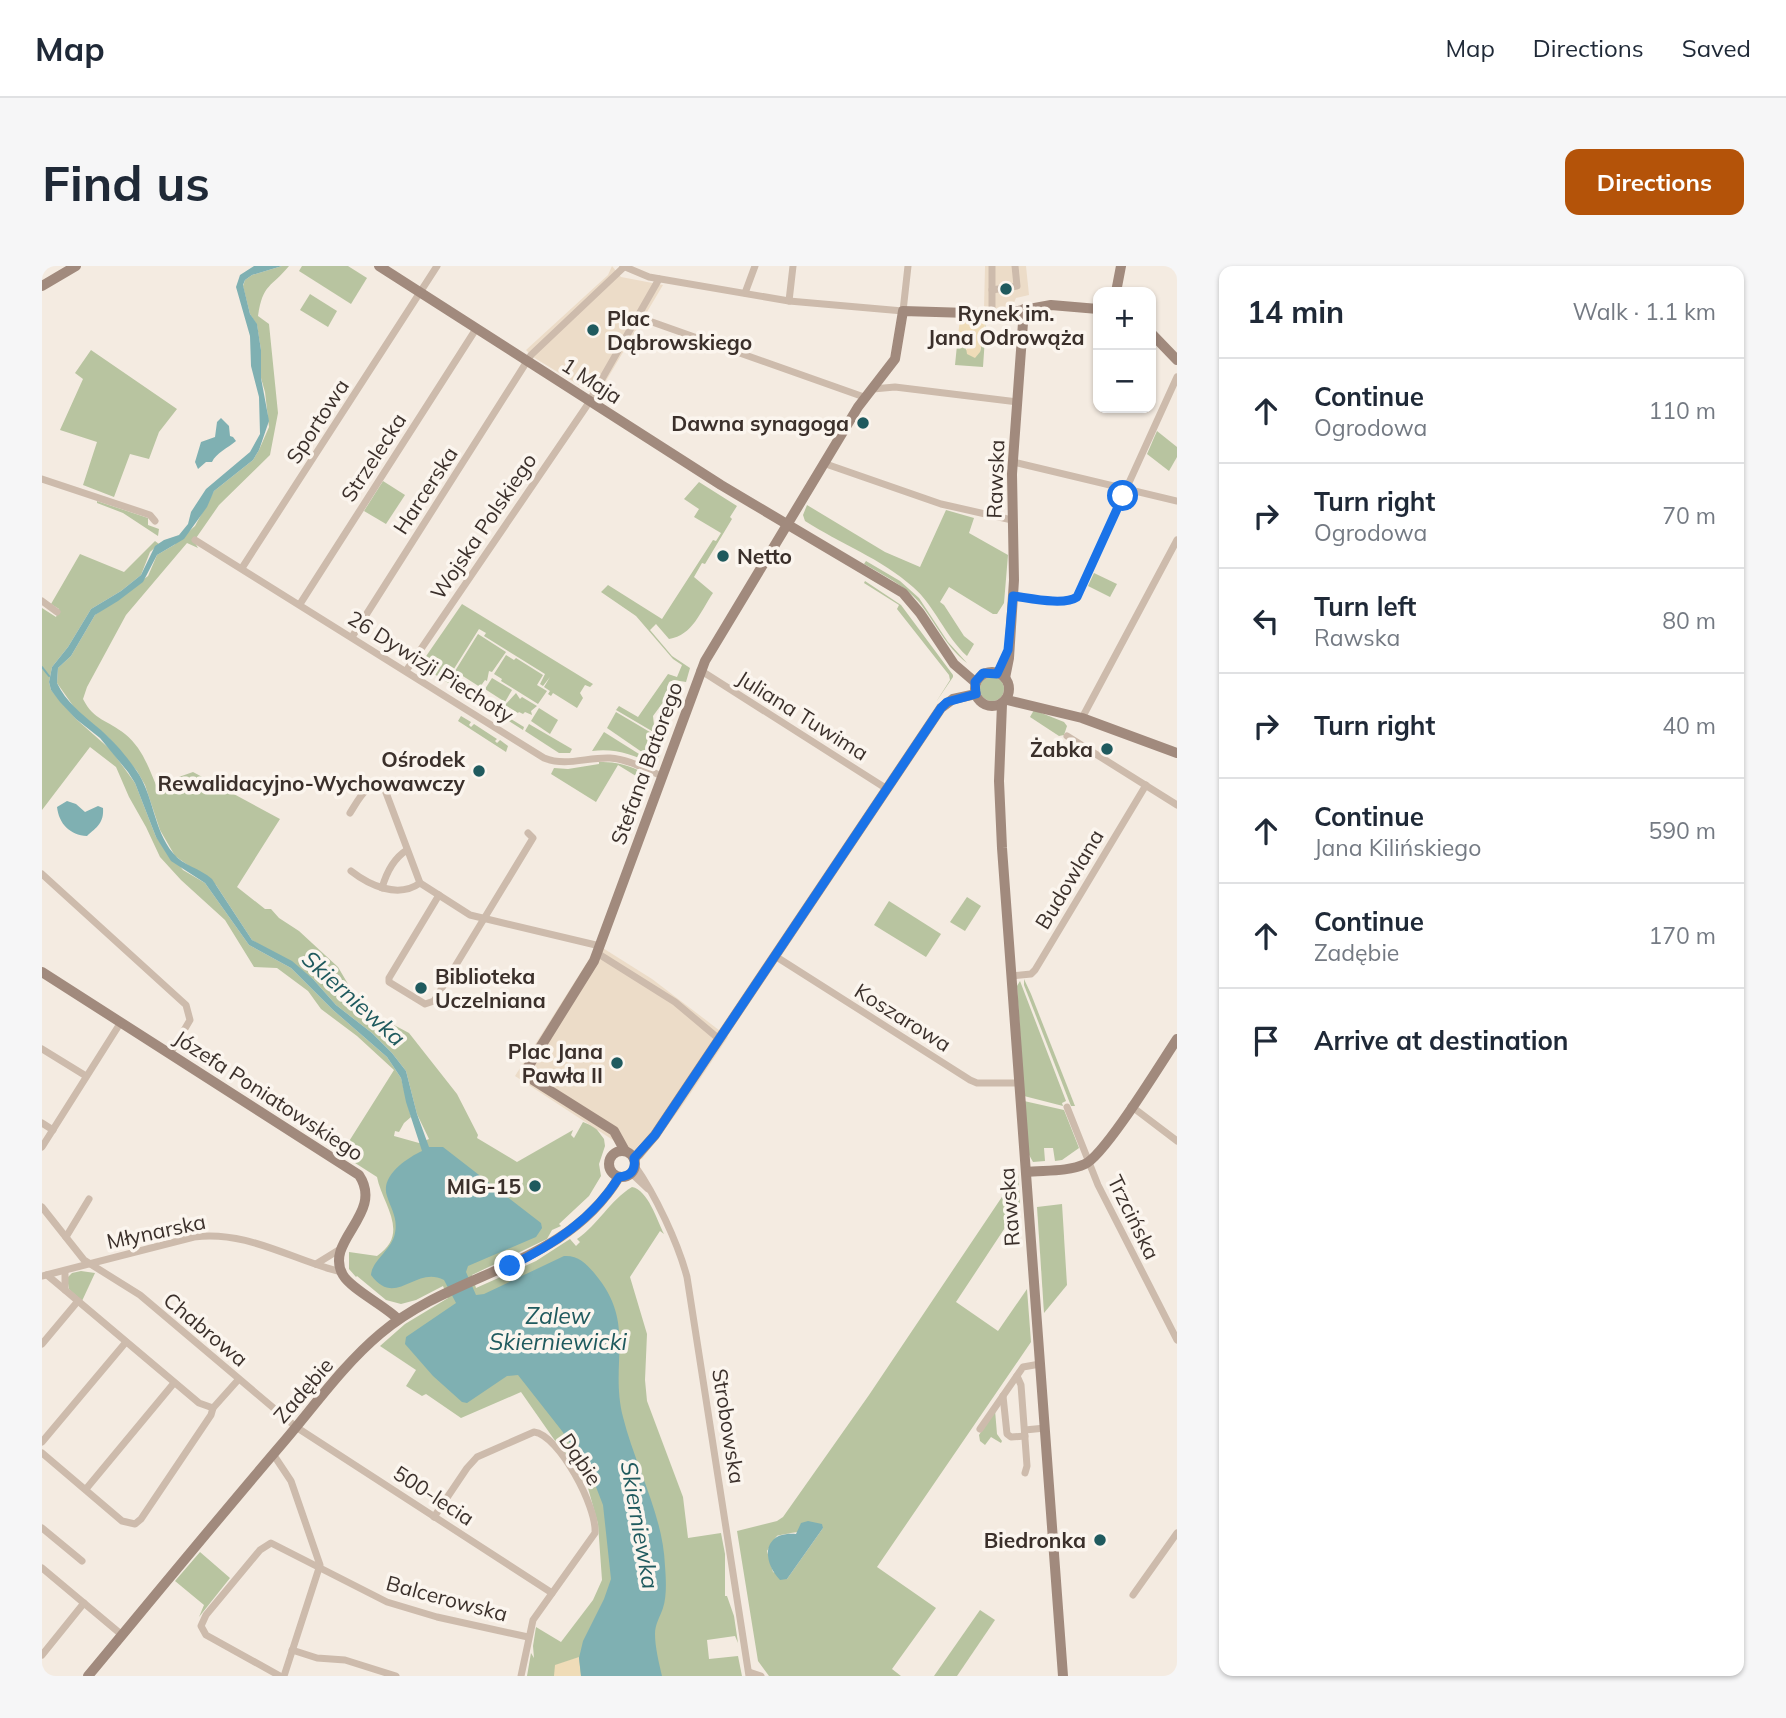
<!DOCTYPE html>
<meta charset="utf-8">
<style>
body{margin:0;font-family:Mulish,sans-serif;background:#f6f6f7;color:#1f2937}
.controls{position:absolute;right:21px;top:21px;display:grid;overflow:hidden;border-radius:14px;box-shadow:0 2px 5px #0004}
.controls button{width:63px;height:63px;display:grid;place-items:center;padding:0;border:0;border-bottom:2px solid #e0e1e3;background:#fff;color:#1f2937;font:35px sans-serif}
.stop{position:absolute;width:21px;height:21px;margin:-16px;border:5px solid #1a73e8;border-radius:50%;background:#fff}
.stop.end{background:#1a73e8;border-color:#fff;box-shadow:0 2px 7px #0008}
.list{margin:0;padding:0;list-style:none}
h2{display:flex;justify-content:space-between;align-items:center;height:91px;margin:0;padding:0 28px;font-size:30px}
h2 small{font-size:23px;font-weight:400;color:#747a83}
.list li{display:grid;grid-template-columns:46px 1fr auto;gap:21px;align-items:center;box-sizing:border-box;height:105px;padding:0 28px;border-top:2px solid #e0e1e3}
.list b{display:block;font-size:26px;white-space:nowrap}
.list p{margin:0;font-size:23px;white-space:nowrap;color:#747a83}
.list em{font-size:23px;font-style:normal;color:#747a83}
.icon{flex:none;width:38px;height:38px;fill:none;stroke:currentColor;stroke-width:2;stroke-linecap:round;stroke-linejoin:round}
.map{position:relative;flex:none;width:1135px;height:1410px;overflow:hidden;border-radius:14px}
header{display:flex;align-items:center;gap:42px;box-sizing:border-box;height:98px;padding:0 35px;background:#fff;border-bottom:2px solid #e0e1e3}
header strong{font-size:33px}
nav{display:flex;gap:38px;margin-inline-start:auto;font-size:24px}
.intro{display:flex;align-items:center;justify-content:space-between;box-sizing:border-box;height:168px;padding:0 42px}
h1{margin:0;font-size:49px}
.button{padding:18px 32px;border-radius:14px;background:#b45309;color:#fff;font-size:24px;font-weight:700}
main{display:flex;gap:42px;padding:0 42px}
aside{flex:1;background:#fff;border-radius:14px;box-shadow:0 2px 5px #0004}
.map>svg:first-child{display:block}
.green{fill:#b8c4a0;fill-rule:evenodd}
.sand{fill:#efdcb8}
.plaza{fill:#ecdcc8}
.water{fill:#7fb0b2}
.lines{fill:none;stroke-linecap:round;stroke-linejoin:round}
.stream{stroke:#7fb0b2;stroke-width:2}
.street{stroke:#cdbbac;stroke-width:7}
.secondary{stroke:#a18a7d;stroke-width:10}
.route{stroke:#1a73e8;stroke-width:9}
.poi-dot{fill:#1f5a5e;stroke:#fbf5ee;stroke-width:2.5}
.labels{text-anchor:middle;dominant-baseline:central;stroke-width:7;stroke-linejoin:round;paint-order:stroke}
.poi-label{font-size:21px;font-weight:bold;fill:#3b302b;stroke:#fbf5ee;text-anchor:end}
.street-label{font-size:21px;fill:#3b302b;stroke:#fbf5ee}
.water-label{font-size:23px;font-style:italic;fill:#1f5a5e;stroke:#fbf5ee}
</style>
<header>
<strong>Map</strong>
<nav><a>Map</a><a>Directions</a><a>Saved</a></nav>
</header>
<div class="intro"><h1>Find us</h1><a class="button">Directions</a></div>
<main>
<div class="map">
<svg width="1135" height="1410" viewBox="0 0 1135 1410">
<rect width="100%" height="100%" fill="#f4ebe1"/>
<g class="green">
<path d="M240 0H247C229 22 221 17 216 50L227 58 236 147 228 189 177 239 152 275 156 282 145 277 84 349 45 421 41 433C52 455 66 454 83 468 100 482 106 500 114 519L151 506 238 553 195 621 223 643H229L237 652 257 665 296 701 313 730 335 750 367 767 415 828 436 869 435 872 475 896 531 864 529 869 532 872 541 856 553 861 562 873 563 880 557 898 559 910 547 930 517 958 519 960 510 964 505 973 430 1009 434 1022 494 995 528 973 534 980 538 976 535 973C556 959 568 934 590 921 606 924 615 954 622 968L618 965 588 1011 605 1068 603 1114 605 1135 641 1231 646 1272 679 1267 683 1288V1330H685L692 1350 696 1377 693 1370 665 1374 667 1393 696 1390 700 1410H485L489 1387 492 1392 491 1380 494 1361 519 1376 551 1334 560 1314 556 1258 546 1222 479 1126 419 1152 384 1128 380 1130 364 1120 374 1104 338 1080 363 1058 406 1032 401 1020 374 1034 359 1038 344 1034 315 1010 314 1011 307 1003V986L335 990C369 967 340 938 335 911L299 888 352 804 315 770 279 743 266 725 235 702 212 701 183 654 139 614 118 591 104 561 87 531 74 501 48 481 0 544V342L14 351 17 343 9 338 38 288 82 306 113 275 117 278 108 286 99 309 79 325 49 343 26 381 10 401 7 416 9 424 34 453 69 484 93 517 114 571 141 604 163 617 207 679 249 702 291 744 345 791 359 812 369 851 362 857 357 866 353 865 352 870 377 877 387 873 375 848 364 805 350 787 330 767 294 739 271 713 210 674 174 619 133 590 118 564 103 519 95 505 67 472 34 444 15 417 16 402 29 390 53 349 106 310 115 289 132 279 153 260 172 225 211 194 217 184 227 161 223 126 219 112V84L215 59 208 48 201 20 203 14 210 9Z"/>
<path d="M260 0H306L325 12 309 38 257 5Z"/>
<path d="M268 28 295 45 286 61 258 44Z"/>
<path d="M944 57 941 101 913 99 916 69 921 70 924 84 938 86Z"/>
<path d="M49 84 135 143 117 166 107 193 88 188 72 231 41 219 55 176 18 164 41 113 33 107Z"/>
<path d="M1115 165 1135 181V191L1127 205 1105 188Z"/>
<path d="M341 215 363 229 344 258 322 245Z"/>
<path d="M657 216 695 240 688 251 690 253 663 298 660 297 652 311 671 327C658 346 651 369 627 373L614 358 608 364 630 390 648 402 644 416 632 414 627 416 622 435 611 450 612 459 626 467 615 496 612 493 620 471 574 444 577 440 596 451 626 408 635 411 640 399 631 393 594 350 559 326 566 319 620 353 671 274 674 275 679 267 652 251 657 243 642 233Z"/>
<path d="M55 235 106 252V259L117 263 116 270 81 247 55 237Z"/>
<path d="M765 239 843 286 878 301 904 244 932 252 927 267 966 289 962 337 955 348H951L907 321 898 336 902 339 922 370 932 378 925 390C903 370 893 340 871 321 840 293 797 277 763 255L761 249Z"/>
<path d="M824 295 858 315 877 332 906 376 925 397C903 380 894 357 877 336 862 319 841 309 822 298Z"/>
<path d="M1052 307 1075 318 1068 331 1046 320Z"/>
<path d="M823 315 859 339 911 409V411L894 436 908 414 907 409 855 343 857 339 822 317Z"/>
<path d="M420 338 551 418 548 421 543 419 538 427 541 432 535 442 511 427 509 430 506 428 508 425 502 421 508 411 501 420 498 418 503 408 442 370 444 367 437 363 410 406 438 426 433 434 378 399Z"/>
<path d="M436 368 464 386 450 406 447 405 445 415 443 414 438 421 413 405Z"/>
<path d="M464 389 472 394 474 392 501 409 495 419 505 425 496 438 459 415 460 413 452 408Z"/>
<circle cx="950" cy="423" r="12"/>
<path d="M450 412 470 424 463 436 443 423Z"/>
<path d="M474 427 478 433 480 431 495 440 489 445 490 449 483 446 481 448 477 446 476 447 463 439Z"/>
<path d="M439 429 472 448 469 453 482 461 481 464 435 435Z"/>
<path d="M497 442 516 454 508 468 489 455Z"/>
<path d="M992 444 1022 456 1025 460 1022 469 1017 470 988 451Z"/>
<path d="M574 446 618 472 610 493 565 462Z"/>
<path d="M419 450 429 456 427 459 429 461 432 458 455 473 453 475 455 477 458 474 466 480 464 486 416 455Z"/>
<path d="M487 458 530 483 528 487H517L483 465Z"/>
<path d="M562 466 613 498V499C592 489 574 482 550 485Z"/>
<path d="M557 496C576 495 590 501 607 509V518L576 499 554 536 509 508 512 502 526 503 557 498Z"/>
<path d="M925 631 939 640 923 665 908 656Z"/>
<path d="M847 635 899 668 884 691 832 659Z"/>
<path d="M982 713 989 728 1033 840H1029L982 719Z"/>
<path d="M978 715 1024 835 1020 837 1021 840 982 830 975 720Z"/>
<path d="M982 835 1022 844 1037 882 1020 894 1013 895 1011 882H1002L1003 895 991 896 986 887Z"/>
<path d="M976 907 978 939 914 1036 956 1065 985 1023 989 1076 835 1301 894 1342 850 1403 859 1410H727L716 1395 695 1265 735 1255 741 1251 827 1129ZM781 1262 745 1313 731 1306 725 1285C728 1281 731 1274 735 1270 738 1268 773 1264 781 1262Z"/>
<path d="M1020 938 1025 1019 1002 1047 995 941Z"/>
<path d="M39 1005 53 1007 40 1035 27 1023 25 1012 30 1007Z"/>
<path d="M953 1144 955 1168 960 1175 959 1177 949 1171 943 1179 938 1175 937 1169Z"/>
<path d="M158 1286 188 1312 157 1351 162 1339 133 1315Z"/>
<path d="M938 1344 953 1354 915 1410H892Z"/>
</g>
<g class="sand">
<path d="M925 53H944L938 86 933 92 925 88 923 75 916 69 918 54Z"/>
<path d="M537 1391 539 1410H512L513 1399Z"/>
</g>
<g class="plaza">
<path d="M570 0 579 11 621 19 555 130 491 91 484 84 566 9Z"/>
<path d="M943 0H984L987 29 974 32 971 39 966 42 942 43Z"/>
<path d="M556 679 610 713 686 771 640 840 600 893 473 810Z"/>
</g>
<g class="water">
<path d="M212 0H240L210 9 203 14 201 19 208 48 215 58 219 84V112L227 155 217 184 211 194 172 225 165 241 142 273 115 289 101 316 76 335 53 349 29 390 16 402 15 417C24 436 39 447 54 460 69 472 83 488 94 504 112 529 111 563 131 587 141 600 158 602 170 613L210 674 250 695 271 713 294 739 330 767 350 787 364 805 375 848 387 881H401L499 957 500 962 494 971 426 1000 424 1006 434 1029 442 1028 522 990C536 989 545 998 553 1008 595 1058 567 1096 581 1151 593 1200 621 1248 623 1300 624 1313 625 1330 621 1342 618 1351 613 1358 613 1368 613 1381 617 1397 620 1410H539L537 1392 541 1375 562 1333 569 1313 561 1239 549 1208 520 1165 476 1109 465 1110 425 1137 420 1136 391 1110 363 1078 364 1071 414 1037 402 1014C373 999 354 1043 329 1009 330 994 350 984 353 967 356 952 349 943 345 930 338 910 365 892 380 885L364 836 359 812 345 791 291 744 249 702 207 679 163 617 129 595 114 571 93 517 86 506 58 472 34 453 18 436 9 424 7 416 10 401 26 381 49 343 79 325 99 309 113 280 122 274 137 269 146 258 149 246 164 223 208 186 218 168 217 131 209 100 208 70 194 21 198 9Z"/>
<path d="M179 152 187 160 188 170 191 171 194 175C186 182 174 187 170 196H164L156 203 153 196 159 176 173 171 175 156Z"/>
<path d="M25 535 34 538 43 546 56 540 61 542C62 557 55 561 45 570 28 569 17 558 15 541Z"/>
<path d="M766 1255 780 1258 781 1262 745 1313 738 1314C719 1294 721 1265 754 1268L759 1257Z"/>
</g>
<g class="lines">
<path class="stream" d="M0 401 7 410"/>
<g class="street">
<path d="M581 0 607 11 747 35 861 45 866 0"/>
<path d="M950 24 975 20 973 0"/>
<path d="M703 27 713 0"/>
<path d="M747 35 751 0"/>
<path d="M950 48V0"/>
<path d="M596 51 822 131"/>
<path d="M831 123 853 121 976 136"/>
<path d="M971 196 1135 235"/>
<path d="M781 197 899 238 970 254"/>
<path d="M0 213 108 249 113 255"/>
<path d="M153 274 502 492C524 501 545 491 568 492 586 493 603 503 620 510"/>
<path d="M200 302 395 0"/>
<path d="M971 330C987 332 1022 340 1035 331L1135 111"/>
<path d="M0 335 15 346"/>
<path d="M258 338 434 63"/>
<path d="M310 371 489 89 582 1"/>
<path d="M658 404 845 523"/>
<path d="M364 405 544 141 617 13"/>
<path d="M1040 452 1135 274"/>
<path d="M1025 470 1135 539"/>
<path d="M308 547C316 535 326 511 343 524L378 617 428 649 558 680"/>
<path d="M309 605C327 619 356 633 378 617"/>
<path d="M0 608 144 739 148 754 128 788"/>
<path d="M340 622C344 608 352 592 365 584"/>
<path d="M397 629 347 712V716L383 738 392 735 491 572 486 567"/>
<path d="M555 687 633 736 677 773"/>
<path d="M733 690 928 814 935 817H978"/>
<path d="M970 710 989 708 993 704 1104 519"/>
<path d="M0 783 44 810"/>
<path d="M1089 840 1135 875"/>
<path d="M1025 841 1056 919 1135 1074"/>
<path d="M0 857 11 864"/>
<path d="M0 881 79 756"/>
<path d="M593 900C613 928 636 977 645 1011L707 1410"/>
<path d="M589 907 606 923"/>
<path d="M0 941 42 994 98 1029 254 1161 510 1327"/>
<path d="M24 971 47 933"/>
<path d="M274 998 300 982"/>
<path d="M23 1005V1024L36 1035 157 1137 171 1142"/>
<path d="M5 1009 23 1024"/>
<path d="M0 1010 152 971C205 964 250 994 299 1006"/>
<path d="M0 1078 36 1035"/>
<path d="M975 1110 979 1119 985 1200 983 1207"/>
<path d="M961 1130 965 1168 969 1171 983 1170"/>
<path d="M938 1163 981 1101 998 1098"/>
<path d="M983 1164 1003 1162"/>
<path d="M0 1176 84 1076"/>
<path d="M0 1187 80 1255 93 1258 99 1253 169 1149 171 1142 196 1114"/>
<path d="M231 1188 249 1215 278 1299 242 1410"/>
<path d="M44 1223 132 1117"/>
<path d="M392 1251 425 1202 435 1191 492 1166C517 1169 555 1241 553 1267L491 1354 479 1410"/>
<path d="M0 1262 40 1295"/>
<path d="M0 1302 80 1369"/>
<path d="M1091 1329 1135 1267"/>
<path d="M250 1384 275 1392 303 1394 354 1410"/>
<path d="M0 1389 42 1337"/>
<path d="M707 1406 719 1410"/>
<path d="M238 1410 164 1369 159 1360 164 1349 218 1284 229 1277 345 1336 395 1351 486 1371"/>
</g>
<g class="secondary">
<path d="M337 0 679 219 861 327 878 347 912 398 933 416"/>
<path d="M0 20 34 0"/>
<path d="M1074 26 1079 0"/>
<path d="M1109 67 1135 94"/>
<circle cx="950" cy="423" r="17"/>
<path d="M963 412 967 392 972 314 970 208 982 43"/>
<path d="M965 434 1040 452 1135 487"/>
<path d="M960 438 957 515 960 582 1021 1410"/>
<path d="M0 706 317 909C343 948 281 975 301 1009 309 1023 342 1039 356 1053"/>
<circle cx="580" cy="898" r="13"/>
<path d="M583 885 572 865 491 814 487 808 486 801 552 695 663 395 816 141 853 93 861 45 959 48 1009 39 1056 43"/>
<path d="M592 893 613 869 899 442 911 433 934 428"/>
<path d="M984 906C1002 904 1026 906 1043 898 1063 889 1119 797 1135 773"/>
<path d="M46 1410C110 1333 174 1255 239 1179 271 1142 301 1099 338 1068 413 1004 522 1002 577 911"/>
</g>
</g>
<g class="lines">
<path class="route" d="M468 1000C511 979 552 952 577 911 589 910 594 904 592 892L613 869 899 442 905 436 934 428 933 416 941 407 955 408 966 384 971 330C987 332 1022 340 1035 331L1081 230"/>
</g>
<g class="poi-dot">
<circle cx="964" cy="23" r="7"/>
<circle cx="551" cy="64" r="7"/>
<circle cx="821" cy="157" r="7"/>
<circle cx="681" cy="290" r="7"/>
<circle cx="1065" cy="483" r="7"/>
<circle cx="437" cy="505" r="7"/>
<circle cx="379" cy="722" r="7"/>
<circle cx="575" cy="797" r="7"/>
<circle cx="493" cy="920" r="7"/>
<circle cx="1058" cy="1274" r="7"/>
</g>
<g class="labels">
<g class="poi-label">
<text x="964" y="47" text-anchor="middle">Rynek im.<tspan x="964" dy="24">Jana Odrowąża</tspan></text>
<text x="565" y="52" text-anchor="start">Plac<tspan x="565" dy="24">Dąbrowskiego</tspan></text>
<text x="807" y="157">Dawna synagoga</text>
<text x="695" y="290" text-anchor="start">Netto</text>
<text x="1051" y="483">Żabka</text>
<text x="423" y="493">Ośrodek<tspan x="423" dy="24">Rewalidacyjno-Wychowawczy</tspan></text>
<text x="393" y="710" text-anchor="start">Biblioteka<tspan x="393" dy="24">Uczelniana</tspan></text>
<text x="561" y="785">Plac Jana<tspan x="561" dy="24">Pawła II</tspan></text>
<text x="479" y="920">MIG-15</text>
<text x="1044" y="1274">Biedronka</text>
</g>
<g class="street-label">
<text transform="translate(550 114) rotate(33)">1 Maja</text>
<text transform="translate(275 155) rotate(-57)">Sportowa</text>
<text transform="translate(331 191) rotate(-57)">Strzelecka</text>
<text transform="translate(953 213) rotate(-88)">Rawska</text>
<text transform="translate(383 224) rotate(-57)">Harcerska</text>
<text transform="translate(441 260) rotate(-56)">Wojska Polskiego</text>
<text transform="translate(389 400) rotate(32)">26 Dywizji Piechoty</text>
<text transform="translate(761 449) rotate(32)">Juliana Tuwima</text>
<text transform="translate(604 497) rotate(-70)">Stefana Batorego</text>
<text transform="translate(1027 613) rotate(-59)">Budowlana</text>
<text transform="translate(861 751) rotate(32)">Koszarowa</text>
<text transform="translate(227 829) rotate(33)">Józefa Poniatowskiego</text>
<text transform="translate(967 941) rotate(-94)">Rawska</text>
<text transform="translate(1092 951) rotate(64)">Trzcińska</text>
<text transform="translate(114 965) rotate(-12)">Młynarska</text>
<text transform="translate(164 1063) rotate(40)">Chabrowa</text>
<text transform="translate(261 1124) rotate(-49)">Zadębie</text>
<text transform="translate(687 1160) rotate(81)">Strobowska</text>
<text transform="translate(539 1193) rotate(56)">Dąbie</text>
<text transform="translate(392 1229) rotate(33)">500-lecia</text>
<text transform="translate(405 1332) rotate(15)">Balcerowska</text>
</g>
<g class="water-label">
<text transform="translate(312 732) rotate(42)">Skierniewka</text>
<text x="516" y="1049">Zalew<tspan x="516" dy="26">Skierniewicki</tspan></text>
<text transform="translate(598 1259) rotate(80)">Skierniewka</text>
</g>
</g>
</svg>
<div class="controls">
<button>+</button>
<button>−</button>
</div>
<div class="stop" style="left:1081px;top:230px"></div>
<div class="stop end" style="left:468px;top:1000px"></div>
</div>
<aside>
<h2>14 min<small>Walk · 1.1 km</small></h2>
<ul class="list">
<li><svg class="icon" aria-label="ahead" viewBox="0 0 24 24"><path d="M12 20V5M6 11l6-6 6 6"/></svg><div><b>Continue</b><p>Ogrodowa</p></div><em>110 m</em></li>
<li><svg class="icon" aria-label="right" viewBox="0 0 24 24"><path d="M7 20v-9h11M14 6l5 5-5 5"/></svg><div><b>Turn right</b><p>Ogrodowa</p></div><em>70 m</em></li>
<li><svg class="icon" aria-label="left" viewBox="0 0 24 24"><path d="M17 20v-9H6M10 6l-5 5 5 5"/></svg><div><b>Turn left</b><p>Rawska</p></div><em>80 m</em></li>
<li><svg class="icon" aria-label="right" viewBox="0 0 24 24"><path d="M7 20v-9h11M14 6l5 5-5 5"/></svg><div><b>Turn right</b></div><em>40 m</em></li>
<li><svg class="icon" aria-label="ahead" viewBox="0 0 24 24"><path d="M12 20V5M6 11l6-6 6 6"/></svg><div><b>Continue</b><p>Jana Kilińskiego</p></div><em>590 m</em></li>
<li><svg class="icon" aria-label="ahead" viewBox="0 0 24 24"><path d="M12 20V5M6 11l6-6 6 6"/></svg><div><b>Continue</b><p>Zadębie</p></div><em>170 m</em></li>
<li><svg class="icon" aria-label="arrive" viewBox="0 0 24 24"><path d="M6 21V4h12l-3 4 3 4H6"/></svg><div><b>Arrive at destination</b></div></li>
</ul>
</aside>
</main>
